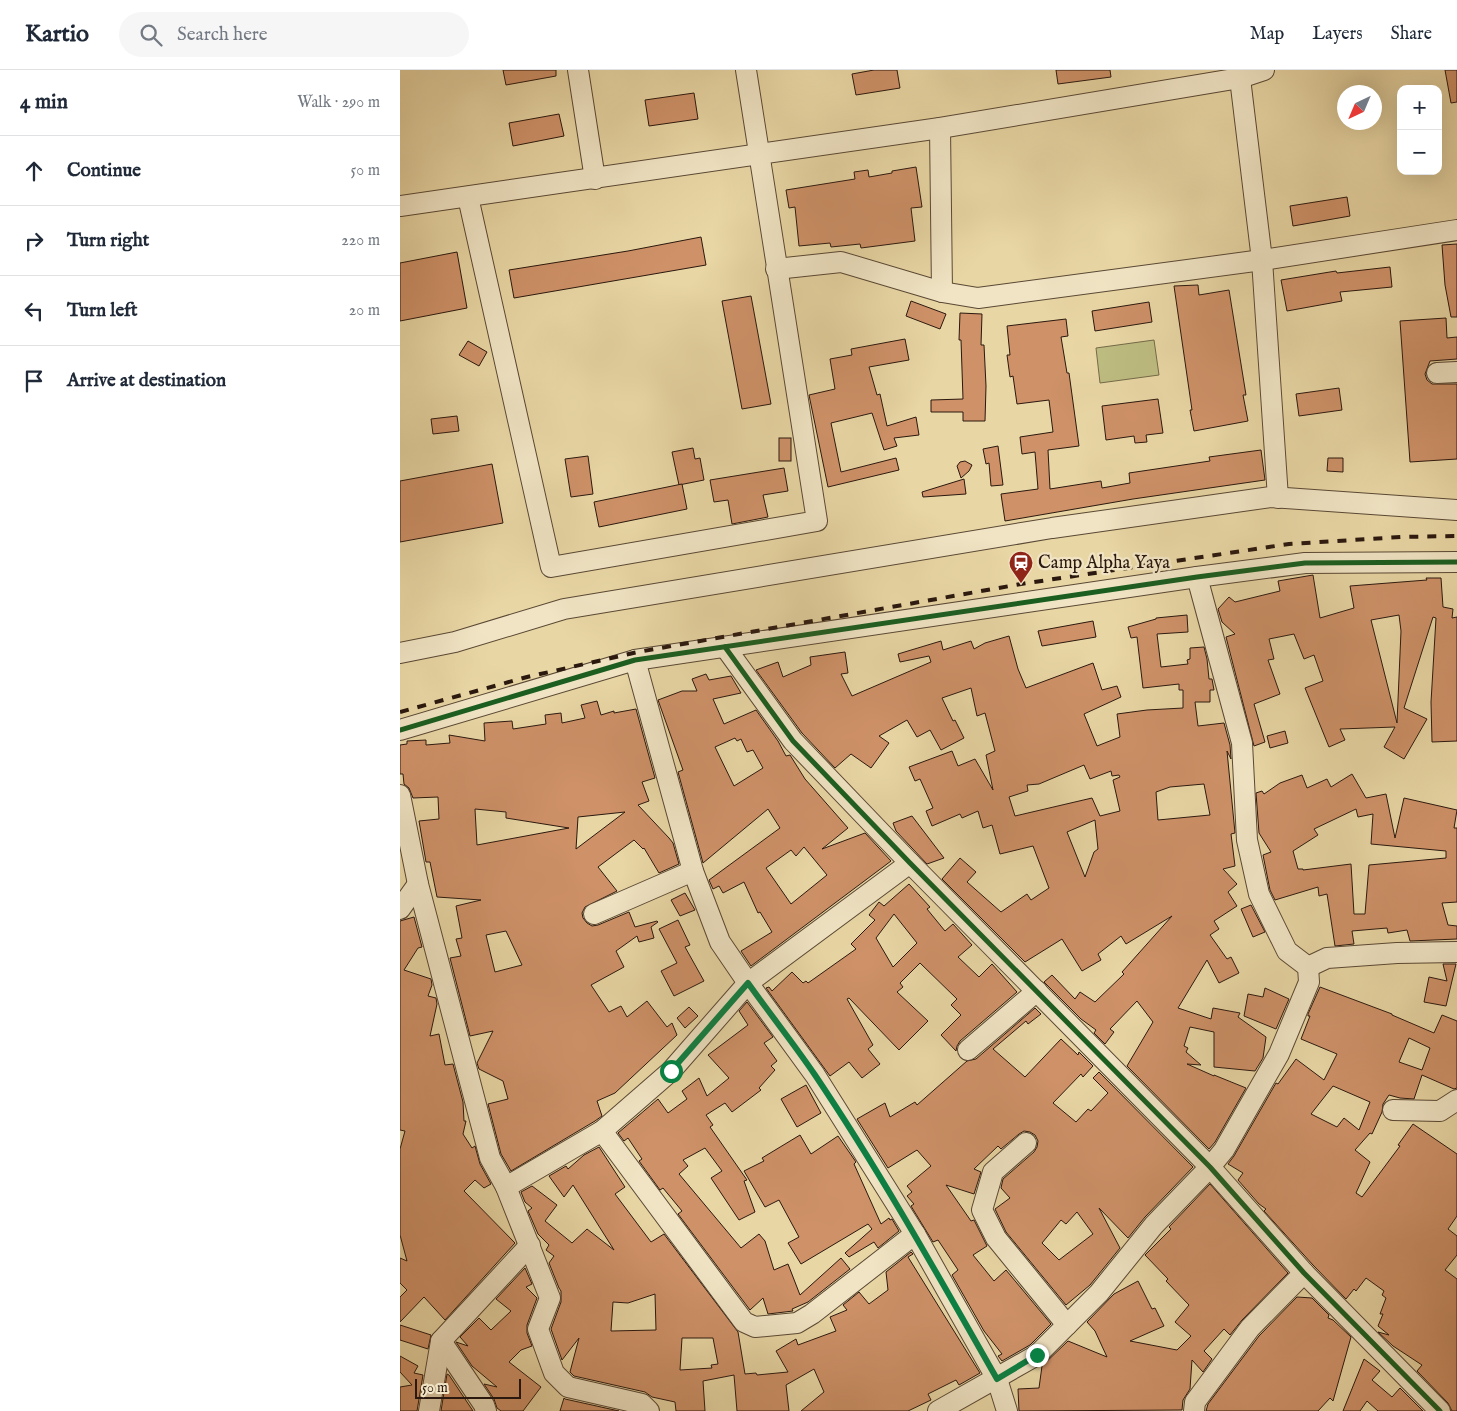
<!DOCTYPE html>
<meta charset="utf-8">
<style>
body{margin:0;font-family:"IM FELL English",serif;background:#f6f6f7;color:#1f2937}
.controls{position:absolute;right:15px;top:15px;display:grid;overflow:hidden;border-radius:10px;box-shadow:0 5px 20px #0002}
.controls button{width:45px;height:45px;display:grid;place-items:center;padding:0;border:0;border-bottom:1px solid #e0e1e3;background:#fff;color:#1f2937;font:25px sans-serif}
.compass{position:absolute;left:937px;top:15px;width:45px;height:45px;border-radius:50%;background:#fff;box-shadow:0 5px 20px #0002;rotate:224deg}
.scale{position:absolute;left:15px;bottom:12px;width:106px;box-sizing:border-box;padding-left:5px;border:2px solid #2b180e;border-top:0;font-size:14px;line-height:18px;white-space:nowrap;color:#2b180e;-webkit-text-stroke:4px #f0e4c4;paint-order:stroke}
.stop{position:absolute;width:15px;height:15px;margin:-11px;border:4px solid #0b8043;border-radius:50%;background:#fff}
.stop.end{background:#0b8043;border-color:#fff;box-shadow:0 1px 5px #0008}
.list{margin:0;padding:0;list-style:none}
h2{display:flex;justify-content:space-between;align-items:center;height:65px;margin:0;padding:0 20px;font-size:21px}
h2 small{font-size:16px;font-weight:400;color:#747a83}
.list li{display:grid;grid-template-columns:32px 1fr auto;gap:15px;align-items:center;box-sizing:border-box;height:70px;padding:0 20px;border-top:1px solid #e0e1e3}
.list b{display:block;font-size:19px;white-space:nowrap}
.list em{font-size:16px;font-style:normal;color:#747a83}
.icon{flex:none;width:28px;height:28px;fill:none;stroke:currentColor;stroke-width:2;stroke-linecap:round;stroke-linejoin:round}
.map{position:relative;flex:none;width:1057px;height:1341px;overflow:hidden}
header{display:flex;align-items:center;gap:30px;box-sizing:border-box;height:70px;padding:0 25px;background:#fff;border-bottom:1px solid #e0e1e3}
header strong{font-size:24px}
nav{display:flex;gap:28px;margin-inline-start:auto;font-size:18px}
.search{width:350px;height:45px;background:#f6f6f7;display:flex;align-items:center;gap:12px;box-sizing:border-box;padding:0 18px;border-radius:28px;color:#747a83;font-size:19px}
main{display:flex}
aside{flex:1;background:#fff}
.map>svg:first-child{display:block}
.green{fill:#bdbc81;stroke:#746a48}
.building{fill:#ce9168;stroke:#2b180e;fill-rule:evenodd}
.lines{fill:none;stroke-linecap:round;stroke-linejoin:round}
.minor-casing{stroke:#5a4834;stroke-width:22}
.minor{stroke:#f0e4c4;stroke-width:20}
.rail{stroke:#2b180e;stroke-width:4;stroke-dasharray:9 9;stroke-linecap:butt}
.cycleway-casing{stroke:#f0e4c4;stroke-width:8}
.cycleway{stroke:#1b5e20;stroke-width:5}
.route{stroke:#0b8043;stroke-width:6}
.labels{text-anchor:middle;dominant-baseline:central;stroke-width:4.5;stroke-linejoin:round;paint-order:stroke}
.poi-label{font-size:18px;fill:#2b180e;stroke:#f0e4c4;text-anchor:start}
</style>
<header>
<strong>Kartio</strong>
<div class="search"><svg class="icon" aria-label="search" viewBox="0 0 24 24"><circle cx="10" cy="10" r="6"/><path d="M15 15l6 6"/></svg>Search here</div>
<nav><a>Map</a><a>Layers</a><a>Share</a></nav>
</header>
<main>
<aside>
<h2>4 min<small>Walk · 290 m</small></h2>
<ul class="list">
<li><svg class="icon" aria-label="ahead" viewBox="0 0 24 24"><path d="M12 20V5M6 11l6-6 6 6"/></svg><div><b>Continue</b></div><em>50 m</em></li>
<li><svg class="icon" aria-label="right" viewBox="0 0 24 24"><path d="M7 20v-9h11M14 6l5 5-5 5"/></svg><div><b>Turn right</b></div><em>220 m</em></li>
<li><svg class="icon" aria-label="left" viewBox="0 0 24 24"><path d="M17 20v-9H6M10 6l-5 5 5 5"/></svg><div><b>Turn left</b></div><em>20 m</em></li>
<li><svg class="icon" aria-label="arrive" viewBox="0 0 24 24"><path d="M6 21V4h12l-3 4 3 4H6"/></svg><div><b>Arrive at destination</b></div></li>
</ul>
</aside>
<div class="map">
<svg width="1057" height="1341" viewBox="0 0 1057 1341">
<rect width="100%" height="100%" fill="#e8d6a4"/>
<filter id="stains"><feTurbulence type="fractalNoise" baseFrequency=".004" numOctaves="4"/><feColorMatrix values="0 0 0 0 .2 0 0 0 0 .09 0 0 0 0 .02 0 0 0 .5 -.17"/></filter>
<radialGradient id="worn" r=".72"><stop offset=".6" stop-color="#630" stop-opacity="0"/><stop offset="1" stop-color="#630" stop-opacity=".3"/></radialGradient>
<path class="green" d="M754 270 759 305 700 313 696 278Z"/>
<g class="building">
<path d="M103 0H156V6L106 15Z"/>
<path d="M474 0H497L500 18 456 25 452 4Z"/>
<path d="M656 0H710L711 7 658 14Z"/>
<path d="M1045 0H1057V32L1051 33Z"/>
<path d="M294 23 298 49 249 56 245 30Z"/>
<path d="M159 44 164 66 113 76 109 53Z"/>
<path d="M516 97 522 137 511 138 515 171 461 178 460 174 431 177 430 173 399 176 395 137 389 138 386 120 455 109 454 102 468 100 469 107 492 103V101Z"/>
<path d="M947 127 950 146 893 156 890 136Z"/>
<path d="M301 167 306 195 114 228 109 200 228 181Z"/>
<path d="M1057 174V247H1051L1045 215 1042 175Z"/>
<path d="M57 182 67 238 0 251V193Z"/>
<path d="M990 197 992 217 940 222 942 231 887 241 881 210 936 201 937 203Z"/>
<path d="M798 215 799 225 829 220 846 325H843L848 351 794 361 790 340H792L774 216Z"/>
<path d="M351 226 371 334 342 339 322 231Z"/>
<path d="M511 231 546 244 540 259 506 246Z"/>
<path d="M749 232 752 252 695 261 692 241Z"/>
<path d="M560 243 582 244 581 275H584L586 316 585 351H563V342H531V330L563 329 561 270H559Z"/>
<path d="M1046 248 1047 268 1057 267V289L1030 291 1025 304 1027 310 1032 314H1057V389L1010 392 1000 251Z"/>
<path d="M666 249 668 266 661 267 667 303H669L679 376 648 380 650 419 701 411 702 418 730 413 729 403 810 391 809 387 861 380 865 410 733 429 605 451 601 424 638 419 635 382 622 384 620 367 653 362 649 330 617 334 613 306 610 307 607 285H610L607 256Z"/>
<path d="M505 269 509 290 469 297 477 325 480 324 487 356 516 347 519 365 494 368 497 376 484 380 472 343 431 353 441 402 496 388 499 400 428 417 409 325 435 319 430 289 452 285 451 279Z"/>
<path d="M68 271 87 282 79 296 59 285Z"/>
<path d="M939 318 942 340 899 346 896 324Z"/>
<path d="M758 329 763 363 746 365 747 372 735 373 734 366 706 370 702 336Z"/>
<path d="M57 346 59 361 33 364 31 349Z"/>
<rect x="379" y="368" width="12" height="23"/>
<path d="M598 376 603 415 591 416 589 393 586 394 583 379Z"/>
<path d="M293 378 295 389 300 388 304 410 279 415 272 382Z"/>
<path d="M188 386 193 424 171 427 165 389Z"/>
<path d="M928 388H943V402L927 401Z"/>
<path d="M565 391 572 395 569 401 561 408 557 396 560 392Z"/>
<path d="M92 394 103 453 0 472V411Z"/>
<path d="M384 398 388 421 363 425 368 447 332 454 328 430 314 432 310 410Z"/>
<path d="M564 409 566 424 523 427 522 422Z"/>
<path d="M282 414 287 439 199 457 194 432Z"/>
<path d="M913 505 920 548 954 538 950 516 1027 510 1026 508H1041L1043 537 1053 539 1052 548 1057 547V671L1032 672 1031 632 1036 548 1033 547 1004 638 1027 649 1004 689 984 677 995 657 940 659 945 670 929 677 905 618 923 611 914 585 904 589 894 564 869 569 874 589 868 590 880 624 854 634 865 672 854 676 826 567 835 564 822 552 818 539 829 527 835 532 880 521 878 511ZM999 545 1001 561 997 653 971 550Z"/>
<path d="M787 545 788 562 757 564 761 597 788 594 787 590 790 589V578L804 577 807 589 809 609H812L814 620H810V632H795L798 656 824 653 830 675 831 689 827 681 835 763 831 764 835 796 823 799 837 814 828 822 837 836 814 851 819 859 810 865 827 889 831 887 839 903 819 913 807 890 778 938 811 949 813 938 840 943 838 947 866 967 863 988 855 1001 814 997V962L790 957 784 976 788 978 786 982 801 995 787 994 814 1006V1005L846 1018 815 1072 809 1079 727 996 753 952 737 931 710 959 714 962 705 974 694 963 696 960 681 949 644 912 652 905 675 929 680 922 695 932 724 904 722 902 772 846 726 874 721 866 698 884 701 890 682 901 662 869 625 892 542 809 560 788 576 802 567 812 601 842 627 824 631 830 649 818 633 776 600 784 592 755 583 758 578 741 562 748 560 744 532 756 526 741 533 738 520 709 515 711 509 697 552 681 558 696 575 689 593 720 586 685 595 681 585 643 577 646 571 618 542 628 553 651 555 650 564 668 541 680 530 660 517 667 507 650 479 666 489 673 471 698 451 684 435 698 402 663 356 600 378 592 383 607 411 595 410 587 445 582 448 603 441 604 452 626 531 592 529 586 500 592 498 584 541 571 543 580 571 571 574 579 585 573 609 566 618 599 626 618 693 593 702 620 717 616 721 627 684 644 697 676 720 667 717 644 747 640 783 638V620H779V614L743 618 737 567 731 568 728 557 756 549V548ZM684 695 690 709 711 701 712 706 719 705 720 707 713 710 720 741 700 746 692 728 615 746 609 727 628 721 627 715 639 714ZM804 714 810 745 758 750 756 722 770 717ZM695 750 698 779 694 782 685 807 667 762Z"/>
<path d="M693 551 696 567 642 576 638 561Z"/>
<path d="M306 604 309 610 331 606 341 623 313 629 324 654 356 640 378 671 386 686 390 685 405 709 448 758 422 779 465 763 491 791 351 896 341 881 372 862 360 842 358 843 344 812 323 823 319 816 313 819 309 810 380 758 368 739 303 793 278 702 283 700 258 630 282 621H297L292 609ZM335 668 337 671 341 669 347 682 353 680 363 698 334 716 315 677ZM404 777 427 805 391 834 366 798 391 780 396 786Z"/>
<path d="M197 631 201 645 214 641V643L236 639 255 708 242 712 249 731 238 735 269 768 273 773 279 794 259 803 244 778 243 779 234 770 198 797 217 821 185 837 182 843 183 848 187 853 192 856 198 855 229 842 235 857 257 851 258 852 251 857 254 868 239 872 237 866 216 881 224 897 191 915 209 942 221 936 227 947 247 931 267 957 272 953 277 965 215 1023 197 1031 202 1046 195 1051 111 1101 101 1084 88 1034 108 1029 103 1011 79 999 77 993 93 961 70 966 50 888 61 886 56 869 62 868 56 836 81 830 37 827 30 792H26L19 751 39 749 38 727 13 728 9 718 4 714 3 704H0V675L7 674V671L26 670V675L50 673 49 665 85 671 84 653 112 651 113 659 146 654 145 645 161 643 162 653 185 648 181 635ZM75 739 106 742V748L169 758 77 775ZM225 742 176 779 178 747ZM106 861 122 895 95 902 86 865Z"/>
<path d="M885 661 888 673 870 678 867 666Z"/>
<path d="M952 704 966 728 986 724 995 768 1004 728 1057 740 1054 758H1057V832L1042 833 1048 855 1057 856V869L1010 871 1007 860 988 863 987 858 952 861 954 874 935 876 927 824 919 826 918 817 875 830 870 820 863 785 871 782 859 763 856 723 862 721 864 724 880 713 902 705 907 718 927 709 931 717ZM956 739 958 747 973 744 971 774 1046 781V788L969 795 965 844H954L951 794 903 800V799H898L893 781 918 765 914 759Z"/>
<path d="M512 746 544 788 527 794 496 761 493 753Z"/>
<path d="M509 814 530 837 527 839 545 861 553 854 572 875 558 887 579 907 592 894 617 922 560 971 557 976 556 981 541 965 561 945 551 935 557 929 520 893 500 913 503 917 497 922 528 951 499 980 449 928 447 929 473 975 468 979 480 994 462 1008 449 992 430 1006 366 918 369 917 372 921 392 902 403 913 406 911 408 913 456 879 451 874 475 850 469 845 479 832 484 836ZM494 844 517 873 493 897 476 868Z"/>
<path d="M285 823 295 840 280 846 271 830Z"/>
<path d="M851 835 865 862 853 867 841 839Z"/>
<path d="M14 847 22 877 18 878 4 900 31 909 32 915 28 926 36 928 37 934 30 966 39 964 45 995 53 994 63 1032 64 1051H66L63 1064 72 1078 75 1076 80 1094 91 1114 84 1118 75 1110 64 1121 115 1173 45 1250 24 1227 0 1252V1227L7 1220 0 1213V1188L7 1191 0 1165V1079L5 1061 0 1060V851Z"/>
<path d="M278 850 290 875 285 877 304 911 274 926 261 901 277 893 259 859Z"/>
<path d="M1043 894H1056L1046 936 1024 932 1029 907 1047 911Z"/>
<path d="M920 917 992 944V945L1034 963 1042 945 1057 951V1018L1054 1019 1022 1005 1014 1029 1000 1028 989 1025 983 1034 982 1042 972 1064 970 1063 955 1080 970 1092 956 1123 962 1127 1000 1076 998 1075 1013 1054 1057 1084V1146L1048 1159 1057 1166V1185L1045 1200 1057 1209V1341H1052L1048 1333 1017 1301 1022 1295 993 1276 978 1262 989 1265 978 1256 983 1244H980L986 1228 982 1225 984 1221 966 1208 956 1221 954 1219 946 1229 913 1195 864 1141 866 1139 859 1134 838 1110 843 1103 828 1094 834 1086 876 1013 878 1014 896 989 924 1010 937 984 901 969 910 946H908V944ZM1009 968 1030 978 1022 1000 999 992ZM933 1016 970 1032 959 1060 944 1048 937 1057 911 1044Z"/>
<path d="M865 918 889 929 876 959 844 946 848 924 863 927Z"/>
<path d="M347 932 373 967 364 973 377 991 371 996 375 1000 359 1018 361 1020 332 1042 325 1033 306 1045 313 1055 310 1057 347 1110 344 1111 355 1142 339 1150 311 1108 322 1101 305 1078 283 1090 288 1096 279 1104 341 1178 359 1164 365 1171 374 1200 388 1194 400 1225 441 1188 450 1199 408 1232 392 1239 393 1241 368 1244 363 1228 350 1240 278 1144 282 1141 263 1118 260 1120 239 1091 242 1089 228 1068 224 1071 218 1063 258 1029 268 1043 287 1029 282 1021 299 1008 307 1026 329 1008 308 985 348 955 339 941Z"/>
<path d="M289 937 298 946 285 958 277 948Z"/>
<path d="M635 938 641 944 628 954 626 951 593 979 625 1007 661 969 678 985 679 982 693 996 683 1007 681 1004 653 1033 676 1052 688 1039 691 1041 708 1023 693 1008 699 1002 793 1097 745 1147 728 1168 699 1138 720 1178 690 1215 666 1235 606 1162 595 1139 610 1128 601 1118 603 1109 634 1082 637 1077 638 1071 635 1065 630 1062 624 1061 619 1064 601 1079 598 1076 574 1099 581 1102 574 1124 546 1115 571 1151 574 1150 587 1176 573 1185 594 1211 606 1200 651 1254 630 1275 602 1291 598 1286 602 1284 584 1261 552 1205 558 1200 538 1170 533 1172 511 1136 514 1134 507 1126 512 1122 507 1116 531 1096 517 1080 488 1098 457 1049 485 1033 490 1047 515 1032 517 1035 567 991 576 989ZM677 1142 693 1164 659 1190 642 1173 661 1150 666 1154Z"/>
<path d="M406 1015 421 1043 397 1057 381 1029Z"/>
<path d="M400 1065 411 1084 438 1066 456 1092 454 1094 481 1154 489 1148 490 1150 492 1149 499 1161 478 1178 474 1172 449 1187 445 1183 472 1159 468 1154 401 1194 388 1173 399 1167 379 1130 365 1137 344 1101 364 1091 362 1088Z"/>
<path d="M199 1077 225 1117 215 1124 251 1172 264 1164 338 1262 345 1304 356 1303 357 1305 388 1302 376 1281 396 1269 398 1275 436 1261 430 1247 447 1240 443 1235 459 1222 469 1234 488 1220 486 1202 511 1182 513 1184 508 1187 580 1303 559 1315 556 1310 528 1324 531 1330 508 1341H401L424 1322 414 1299 386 1315 389 1341H337L334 1305 303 1311 305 1341H276L275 1332 252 1327 245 1322 174 1306 170 1302 179 1268 162 1290 151 1259 161 1232V1221L159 1218 149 1193 154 1186 146 1180 149 1175 138 1164 128 1141 132 1138 125 1132 121 1122 132 1116 157 1135 145 1151 172 1173 187 1159 214 1180 173 1115 164 1127 149 1106 166 1096 168 1099 184 1085ZM255 1224 256 1260 211 1261 213 1232 228 1233ZM282 1268H313L318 1294 311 1295 312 1298 280 1300Z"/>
<path d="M810 1114 888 1203 842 1250 830 1265 824 1259 804 1281 812 1289 803 1302 792 1290 790 1319 783 1330 782 1340 619 1341 618 1319 639 1318 642 1296 668 1271 707 1287 695 1261 687 1252 714 1224 738 1211 752 1239 755 1238 764 1256 730 1271 777 1280 791 1266 775 1252 789 1235 766 1211 768 1209 745 1185 771 1159 769 1157Z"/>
<path d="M125 1198 132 1214 126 1217 137 1228 127 1255V1263L132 1276 121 1280 109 1292 141 1317 123 1341H101L97 1338 94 1329 84 1314 97 1317 72 1296 56 1272 68 1276 60 1267 79 1248 91 1260 111 1241 96 1229Z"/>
<path d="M897 1227 912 1228 929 1245 928 1248 933 1250 951 1267 933 1331 930 1328 918 1341H806L808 1334 859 1266Z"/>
<path d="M0 1255 31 1265 28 1279 0 1270Z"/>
<path d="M0 1286 18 1296 14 1303 23 1305 17 1341H0V1317L12 1315 0 1302Z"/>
<path d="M964 1289 980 1301 972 1310 992 1327 1000 1318 1023 1341H978L967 1331 960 1341H943Z"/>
<path d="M47 1304 49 1305 73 1341H41Z"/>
<path d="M164 1328 165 1329 219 1341H160Z"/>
</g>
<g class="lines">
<defs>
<g id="minor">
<path d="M178 0 195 109"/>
<path d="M839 0 862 190 878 428"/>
<path d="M540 58 542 222"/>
<path d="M68 127 151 497 417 451 346 0"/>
<path d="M0 136 540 58 840 8 864 0"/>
<path d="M376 199 441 192 542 222 578 228 862 190 1057 160"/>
<path d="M1037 303 1057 302"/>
<path d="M325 577 393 671 510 793 810 1097 904 1203 1040 1341"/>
<path d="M0 583 55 572 164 539 652 458 871 427 1057 440"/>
<path d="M235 590 293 801 320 872 348 913 415 1005 515 1164 597 1309 607 1341"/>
<path d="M0 660 235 590 797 507 905 493 1057 492"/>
<path d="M0 725 18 814 90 1088 106 1117 150 1228 138 1259 154 1303 168 1317 242 1334 249 1341"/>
<path d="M0 839 18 814"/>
<path d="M194 844 293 801"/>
<path d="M908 897 927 888 997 883 1057 882"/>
<path d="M568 980 637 921"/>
<path d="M993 1040 1040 1041 1057 1030"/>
<path d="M202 1061 344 1252 355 1257 397 1253 412 1244 515 1164"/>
<path d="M626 1073 593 1102 582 1140 596 1168 667 1255"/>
<path d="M106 1117 202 1061 271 1001 348 913 510 793"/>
<path d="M41 1271 84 1335 86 1341"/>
<path d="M29 1341 41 1271 130 1175"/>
<path d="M538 1341 637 1285 699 1223 754 1155 810 1097 824 1080 879 984 909 912 908 897 887 881 859 824 847 770 842 673 797 507"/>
<path d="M794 1341 795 1332 850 1258 904 1203"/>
</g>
</defs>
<use href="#minor" class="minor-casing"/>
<use href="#minor" class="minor"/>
<path class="rail" d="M0 642 127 607 238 582 621 514 889 474 1001 467 1057 466"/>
<defs>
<g id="cycleway">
<path d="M325 577 393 671 510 793 810 1097 904 1203 1040 1341"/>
<path d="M0 660 235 590 797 507 905 493 1057 492"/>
</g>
</defs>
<use href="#cycleway" class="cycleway-casing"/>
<use href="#cycleway" class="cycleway"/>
</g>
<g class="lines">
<path class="route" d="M271 1001 348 913C370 944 394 974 415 1005 481 1103 539 1207 597 1309L637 1285"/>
</g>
<defs>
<symbol id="station-pin" viewBox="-11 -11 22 30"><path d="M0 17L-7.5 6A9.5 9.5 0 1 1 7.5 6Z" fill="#8f2418" stroke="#f0e4c4"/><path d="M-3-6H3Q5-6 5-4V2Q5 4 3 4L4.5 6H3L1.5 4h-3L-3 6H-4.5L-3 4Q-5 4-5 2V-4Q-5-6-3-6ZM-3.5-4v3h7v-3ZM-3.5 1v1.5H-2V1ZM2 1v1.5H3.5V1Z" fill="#fff"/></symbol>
</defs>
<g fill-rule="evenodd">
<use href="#station-pin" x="607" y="479" width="28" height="38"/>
</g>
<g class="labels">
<g class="poi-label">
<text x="638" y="493">Camp Alpha Yaya</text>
</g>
</g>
<rect width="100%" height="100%" filter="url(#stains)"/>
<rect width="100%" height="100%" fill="url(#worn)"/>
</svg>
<div class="controls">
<button>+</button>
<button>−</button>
</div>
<svg class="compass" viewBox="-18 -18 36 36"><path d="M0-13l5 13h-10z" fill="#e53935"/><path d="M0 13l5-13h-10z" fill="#747a83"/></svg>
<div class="scale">50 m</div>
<div class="stop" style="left:271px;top:1001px"></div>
<div class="stop end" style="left:637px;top:1285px"></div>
</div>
</main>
